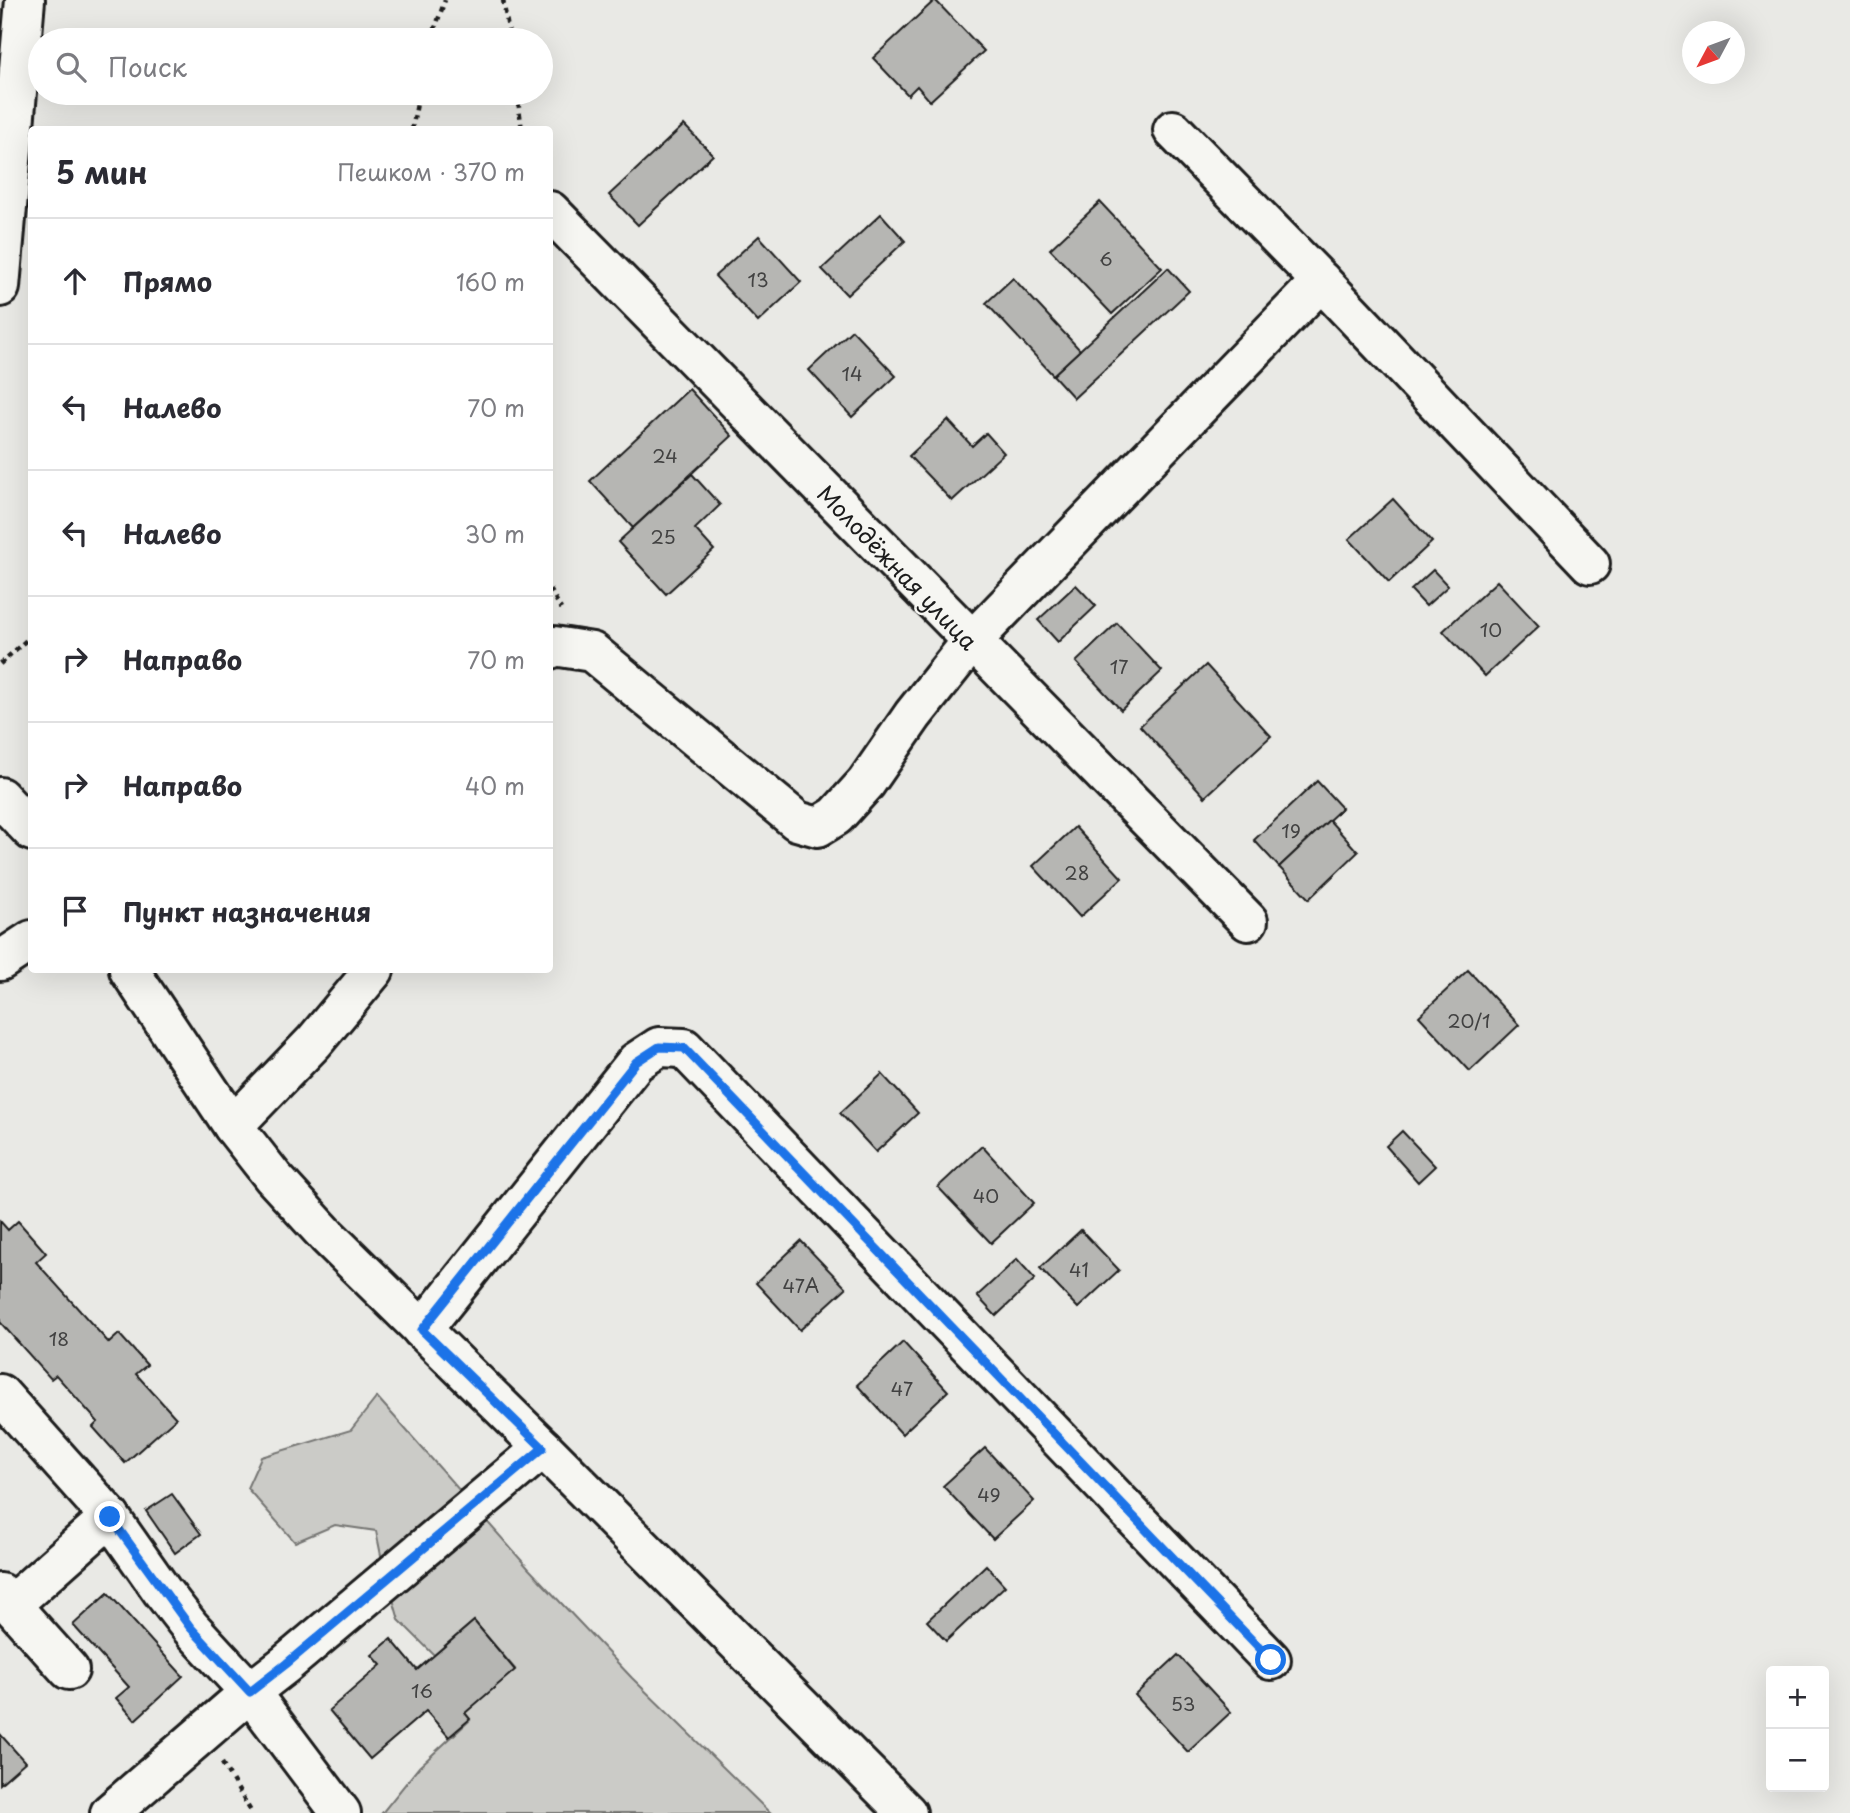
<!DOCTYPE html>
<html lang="ru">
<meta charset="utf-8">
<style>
body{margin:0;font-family:"Playpen Sans",sans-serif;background:#f2f2f3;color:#2b2b33}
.controls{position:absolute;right:21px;bottom:21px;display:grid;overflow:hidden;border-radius:7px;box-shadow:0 7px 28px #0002}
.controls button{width:63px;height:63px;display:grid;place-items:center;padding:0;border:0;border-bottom:2px solid #e1e1e2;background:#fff;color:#2b2b33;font:35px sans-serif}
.compass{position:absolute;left:1682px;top:21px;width:63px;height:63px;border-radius:50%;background:#fff;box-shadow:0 7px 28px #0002;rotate:229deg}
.stop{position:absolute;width:21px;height:21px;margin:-16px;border:5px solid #1a73e8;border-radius:50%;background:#fff}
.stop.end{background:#1a73e8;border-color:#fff;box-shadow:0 2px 7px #0008}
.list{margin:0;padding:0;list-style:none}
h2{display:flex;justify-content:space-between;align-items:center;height:91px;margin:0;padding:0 28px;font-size:30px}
h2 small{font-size:23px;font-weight:400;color:#7c7c81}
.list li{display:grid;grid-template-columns:46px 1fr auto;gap:21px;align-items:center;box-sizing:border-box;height:126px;padding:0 28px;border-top:2px solid #e1e1e2}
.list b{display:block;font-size:26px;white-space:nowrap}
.list em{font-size:23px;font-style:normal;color:#7c7c81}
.icon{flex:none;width:38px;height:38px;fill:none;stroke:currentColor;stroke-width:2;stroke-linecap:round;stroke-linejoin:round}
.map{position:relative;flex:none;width:1850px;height:1813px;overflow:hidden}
.search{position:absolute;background:#fff;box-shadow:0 7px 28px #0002;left:28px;top:28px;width:525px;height:77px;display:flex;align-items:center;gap:18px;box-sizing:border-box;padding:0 24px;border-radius:38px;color:#7c7c81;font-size:26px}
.panel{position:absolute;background:#fff;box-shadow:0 7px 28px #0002;left:28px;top:126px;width:525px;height:847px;border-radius:7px}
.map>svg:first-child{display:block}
.green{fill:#cbcbc7;stroke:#747472;stroke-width:2}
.building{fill:#b6b6b3;stroke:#1c1c1c;stroke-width:2}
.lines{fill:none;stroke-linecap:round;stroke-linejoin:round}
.minor-casing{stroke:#1c1c1c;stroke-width:44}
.path{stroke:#1c1c1c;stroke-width:4.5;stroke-dasharray:5 5;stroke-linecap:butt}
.minor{stroke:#f6f6f2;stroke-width:38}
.route{stroke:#1a73e8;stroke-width:9}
.labels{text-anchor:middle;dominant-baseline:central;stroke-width:5;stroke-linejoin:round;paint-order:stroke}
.number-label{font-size:19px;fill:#424242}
.street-label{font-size:23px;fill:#1c1c1c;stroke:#f6f6f2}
</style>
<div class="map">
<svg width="1850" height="1813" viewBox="0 0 1850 1813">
<rect width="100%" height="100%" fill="#e9e9e5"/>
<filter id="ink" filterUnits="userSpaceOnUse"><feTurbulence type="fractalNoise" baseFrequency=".0143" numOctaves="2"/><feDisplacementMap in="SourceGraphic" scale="14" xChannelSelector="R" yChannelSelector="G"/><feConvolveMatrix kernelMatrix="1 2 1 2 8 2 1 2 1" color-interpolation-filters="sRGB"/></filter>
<g filter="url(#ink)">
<path class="green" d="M377 1397 529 1569 632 1678 770 1813H382L419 1767 470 1720 465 1713 515 1669 474 1621 434 1655 399 1620 383 1565 376 1531 335 1525 295 1542 247 1488 261 1457 351 1430Z"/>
<g class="building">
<path d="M935 0 984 51 930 101 917 86 908 95 873 58Z"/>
<path d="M684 125 713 155 638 225 609 195Z"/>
<path d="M1100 202 1162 268 1112 314 1050 249Z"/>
<path d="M881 214 905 241 847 295 822 269Z"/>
<path d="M759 236 801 282 758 322 715 276Z"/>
<path d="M1168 268 1189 291 1074 398 1053 375Z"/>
<path d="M1013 278 1080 350 1053 375 986 303Z"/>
<path d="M852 330 896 376 852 417 809 370Z"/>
<path d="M689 389 732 436 633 528 590 481Z"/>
<path d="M948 420 972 446 986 433 1004 453 952 501 909 456Z"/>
<path d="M692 474 720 505 695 529 714 550 666 594 618 542Z"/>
<path d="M1393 499 1432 542 1389 582 1349 539Z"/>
<path d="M1433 570 1448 586 1426 606 1411 590Z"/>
<path d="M1497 581 1539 626 1485 676 1443 631Z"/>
<path d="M1076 585 1096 606 1058 642 1038 620Z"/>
<path d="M1117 623 1162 671 1121 710 1076 662Z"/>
<path d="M1206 665 1271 736 1205 797 1140 726Z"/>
<path d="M1317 781 1342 808 1279 867 1254 840Z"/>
<path d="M1329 820 1358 852 1309 899 1279 867Z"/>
<path d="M1075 827 1122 878 1080 917 1033 866Z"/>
<path d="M1468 970 1519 1025 1470 1071 1419 1016Z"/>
<path d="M882 1074 918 1113 876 1152 840 1113Z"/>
<path d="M1402 1131 1435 1166 1418 1182 1386 1146Z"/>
<path d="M982 1146 1034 1203 991 1243 938 1187Z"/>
<path d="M0 1221 8 1230 18 1221 46 1253 36 1262 109 1343 119 1334 147 1365 136 1374 176 1418 125 1463 93 1427 98 1422 56 1375 51 1379 0 1322Z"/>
<path d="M1081 1230 1119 1270 1078 1308 1040 1268Z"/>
<path d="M801 1241 846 1288 800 1330 756 1283Z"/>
<path d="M1017 1259 1035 1279 996 1316 977 1296Z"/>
<path d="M903 1342 948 1391 902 1434 857 1385Z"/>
<path d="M985 1448 1034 1501 993 1539 943 1486Z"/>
<path d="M172 1494 201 1534 175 1553 146 1511Z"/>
<path d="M986 1565 1005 1586 946 1641 927 1621Z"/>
<path d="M108 1593 183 1676 135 1720 116 1698 129 1687 73 1625Z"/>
<path d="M474 1621 515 1670 465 1713 470 1719 449 1737 426 1711 370 1759 329 1710 381 1665 372 1655 391 1639 417 1670Z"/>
<path d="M1178 1655 1231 1712 1188 1752 1135 1695Z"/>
<path d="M0 1734 25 1762 0 1784Z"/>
</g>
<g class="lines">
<defs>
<g id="minor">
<path d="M1173 130 1321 281 1590 564"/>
<path d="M550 211 1248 921"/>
<path d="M0 287 25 0"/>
<path d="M550 649 554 646 592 652 797 821 818 827 836 816 866 783 913 715 971 642 1321 281"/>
<path d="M0 797 32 831"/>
<path d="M0 961 32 940"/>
<path d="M129 970 233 1126 273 1177 327 1236 543 1448 907 1813"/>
<path d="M233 1126 314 1042 374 970"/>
<path d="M422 1330 636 1062 659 1047 684 1048 1271 1660"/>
<path d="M0 1394 110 1517 162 1591 190 1627 250 1692 341 1813"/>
<path d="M0 1593 69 1670"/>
<path d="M11 1605 110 1517"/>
<path d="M110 1813 250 1692 286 1664 543 1448"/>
</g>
</defs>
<use href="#minor" class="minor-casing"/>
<g class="path">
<path d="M503 0 510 40"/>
<path d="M431 40 445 0"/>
<path d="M517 93 522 130"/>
<path d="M412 130 419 93"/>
<path d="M550 589 561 609"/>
<path d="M0 664 32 635"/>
<path d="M222 1763 252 1813"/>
</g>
<use href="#minor" class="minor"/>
</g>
</g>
<g class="lines" filter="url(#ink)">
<path class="route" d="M110 1517 190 1627 250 1692 286 1664 543 1448 422 1330 636 1062 659 1047 684 1048 1271 1660"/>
</g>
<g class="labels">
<g class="number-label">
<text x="1106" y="258">6</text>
<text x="758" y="279">13</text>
<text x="852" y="373">14</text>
<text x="665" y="455">24</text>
<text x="663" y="536">25</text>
<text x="1491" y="629">10</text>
<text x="1119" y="666">17</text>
<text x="1291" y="830">19</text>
<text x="1077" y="872">28</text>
<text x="1469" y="1020">20/1</text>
<text x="986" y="1195">40</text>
<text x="1079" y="1269">41</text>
<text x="801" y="1285">47А</text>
<text x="59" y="1338">18</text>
<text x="902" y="1388">47</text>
<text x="989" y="1494">49</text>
<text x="422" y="1690">16</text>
<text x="1183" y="1703">53</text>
</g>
<g class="street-label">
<text transform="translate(898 567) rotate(46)">Молодёжная улица</text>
</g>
</g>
</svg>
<div class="controls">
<button>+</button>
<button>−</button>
</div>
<svg class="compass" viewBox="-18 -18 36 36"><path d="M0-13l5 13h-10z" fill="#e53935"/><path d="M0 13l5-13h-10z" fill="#7c7c81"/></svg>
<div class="stop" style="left:1271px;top:1660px"></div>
<div class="stop end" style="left:110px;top:1517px"></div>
<div class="search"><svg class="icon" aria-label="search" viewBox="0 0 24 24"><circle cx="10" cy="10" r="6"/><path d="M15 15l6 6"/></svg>Поиск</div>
<section class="panel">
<h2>5 мин<small>Пешком · 370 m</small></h2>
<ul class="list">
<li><svg class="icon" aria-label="ahead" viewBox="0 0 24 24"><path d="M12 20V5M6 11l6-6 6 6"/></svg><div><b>Прямо</b></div><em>160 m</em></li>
<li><svg class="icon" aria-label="left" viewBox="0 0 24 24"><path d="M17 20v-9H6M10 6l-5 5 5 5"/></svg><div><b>Налево</b></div><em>70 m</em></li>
<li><svg class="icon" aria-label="left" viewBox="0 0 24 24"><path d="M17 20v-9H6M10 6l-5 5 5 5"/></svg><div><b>Налево</b></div><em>30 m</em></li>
<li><svg class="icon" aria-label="right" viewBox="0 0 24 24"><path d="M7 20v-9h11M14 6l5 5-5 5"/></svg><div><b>Направо</b></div><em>70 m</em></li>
<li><svg class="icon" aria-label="right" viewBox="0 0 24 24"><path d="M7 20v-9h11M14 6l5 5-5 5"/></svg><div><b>Направо</b></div><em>40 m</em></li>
<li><svg class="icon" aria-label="arrive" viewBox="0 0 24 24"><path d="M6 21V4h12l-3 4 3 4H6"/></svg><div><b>Пункт назначения</b></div></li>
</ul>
</section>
</div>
